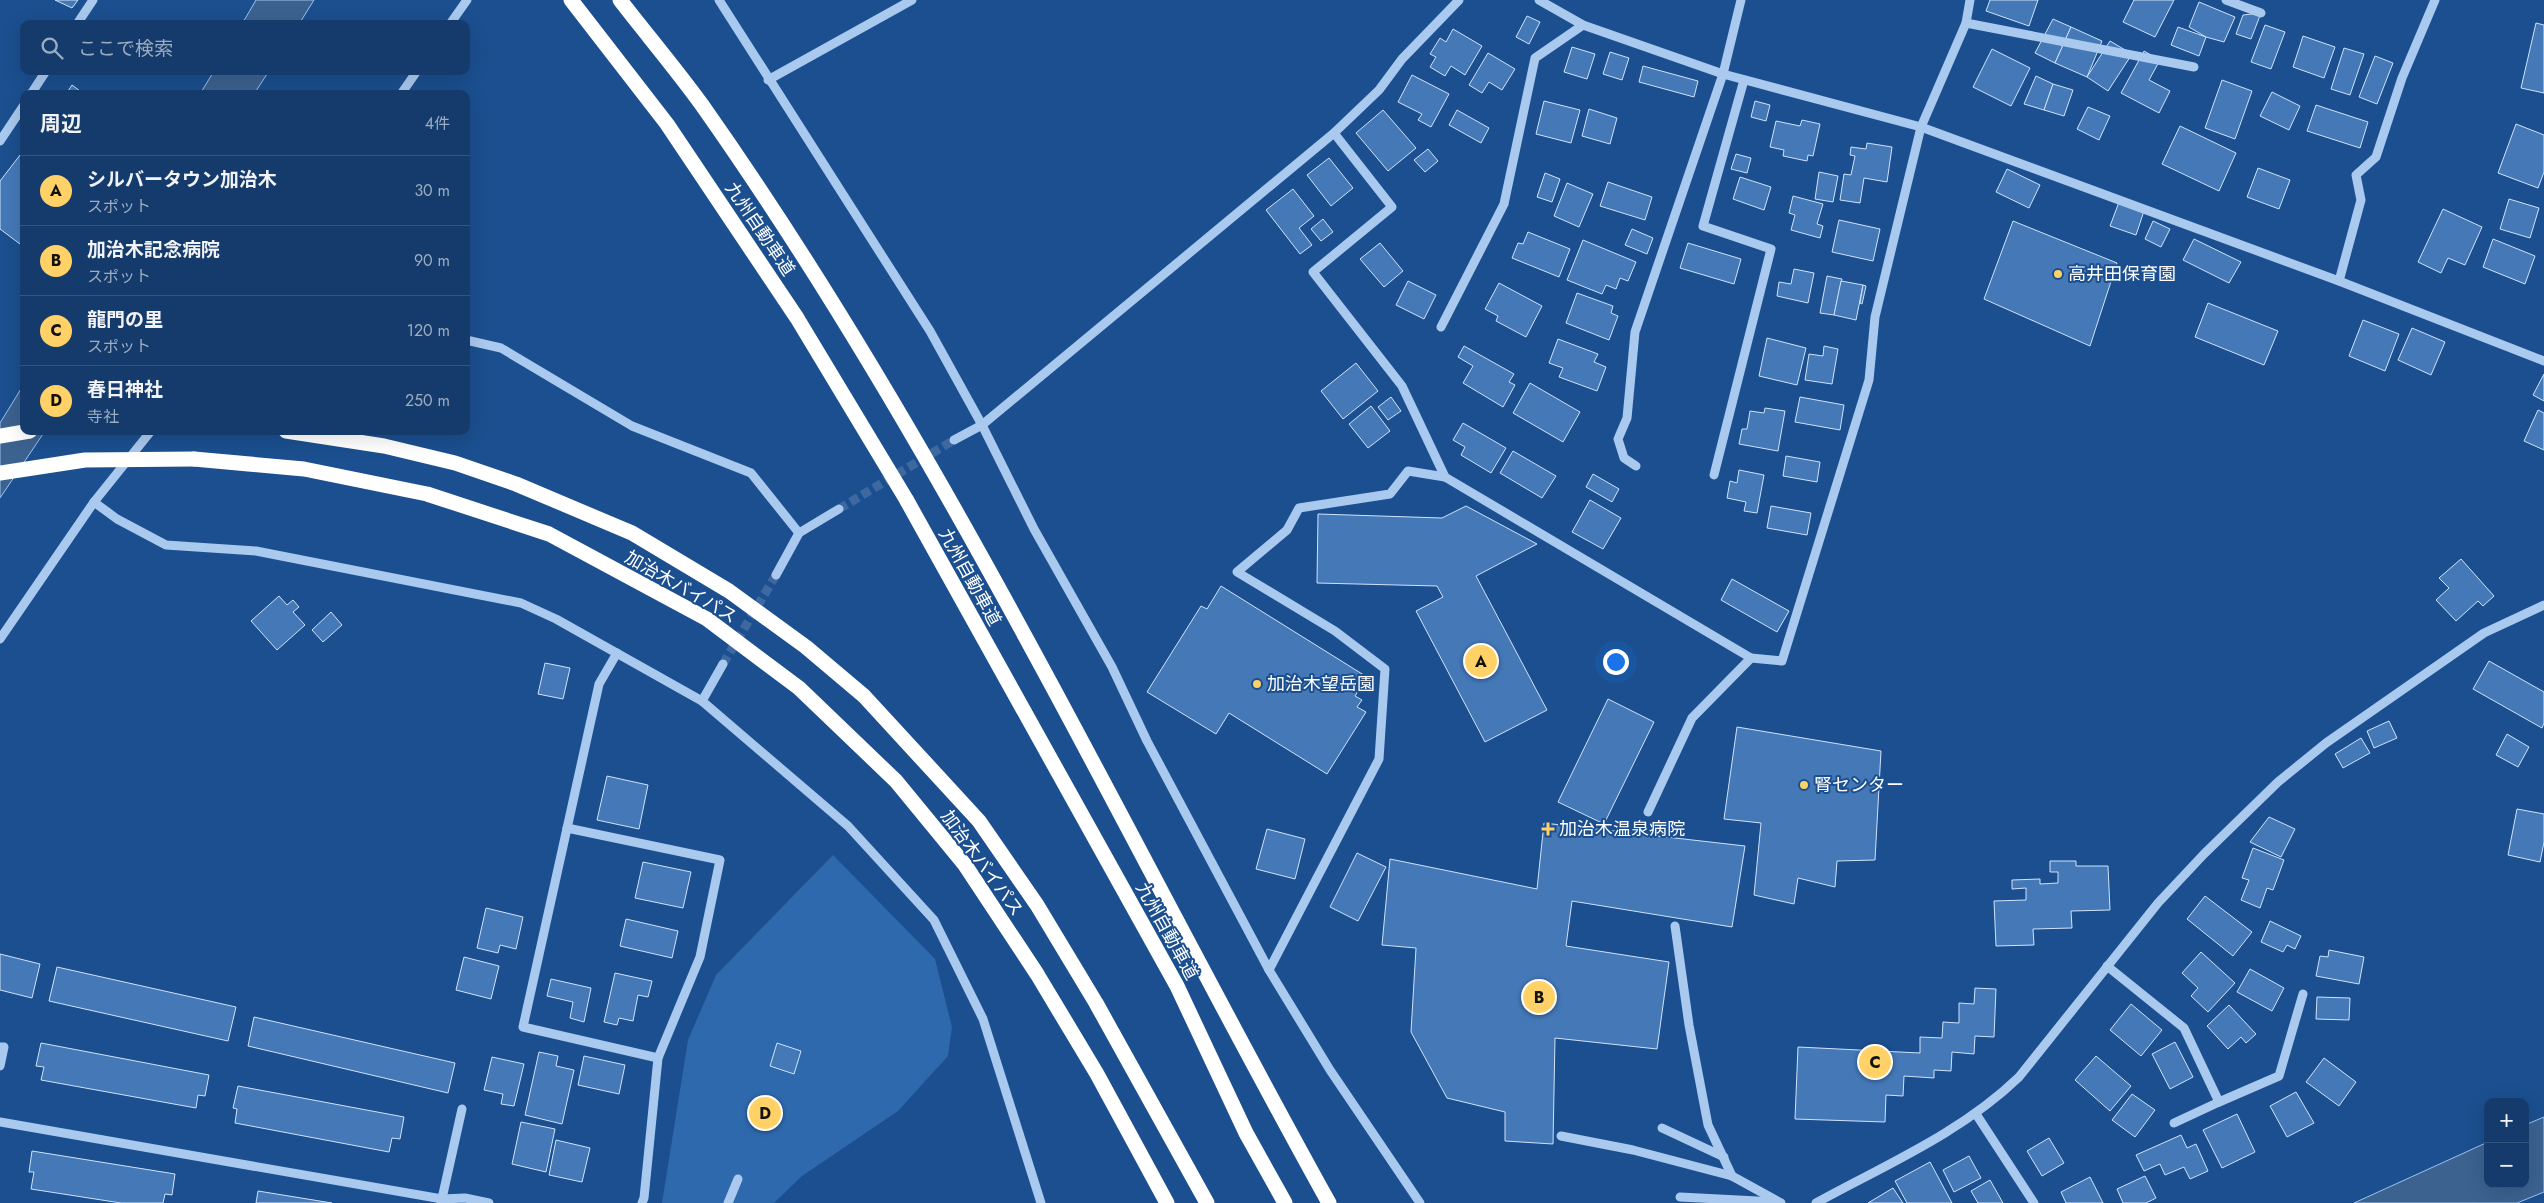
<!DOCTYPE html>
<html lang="ja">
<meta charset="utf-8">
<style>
body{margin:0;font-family:Jost,"Noto Sans JP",sans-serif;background:#1d4271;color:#f1f3f6}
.controls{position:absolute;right:15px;bottom:15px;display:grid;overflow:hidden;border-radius:10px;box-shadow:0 5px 20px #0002}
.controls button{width:45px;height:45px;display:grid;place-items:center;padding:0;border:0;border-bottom:1px solid #33557e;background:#143b6b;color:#f1f3f6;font:25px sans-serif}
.you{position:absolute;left:1615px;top:661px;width:18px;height:18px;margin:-12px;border:4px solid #fff;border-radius:50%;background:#1a73e8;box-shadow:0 0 0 8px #1a73e833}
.badge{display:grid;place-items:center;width:32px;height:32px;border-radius:50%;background:#ffd166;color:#111;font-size:16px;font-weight:700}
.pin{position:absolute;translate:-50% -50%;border:2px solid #fff;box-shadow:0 1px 5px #0006}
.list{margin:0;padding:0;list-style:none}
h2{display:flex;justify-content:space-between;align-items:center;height:65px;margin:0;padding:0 20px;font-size:21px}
h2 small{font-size:16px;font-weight:400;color:#9dadc1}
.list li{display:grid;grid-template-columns:32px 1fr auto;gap:15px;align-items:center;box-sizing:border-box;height:70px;padding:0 20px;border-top:1px solid #33557e}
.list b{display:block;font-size:19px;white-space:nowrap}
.list p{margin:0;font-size:16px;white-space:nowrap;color:#9dadc1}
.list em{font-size:16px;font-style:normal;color:#9dadc1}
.icon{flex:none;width:28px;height:28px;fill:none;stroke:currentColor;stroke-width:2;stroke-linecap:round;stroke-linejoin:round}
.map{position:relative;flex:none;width:2544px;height:1203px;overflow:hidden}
.search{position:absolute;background:#143b6b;box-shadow:0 5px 20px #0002;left:20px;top:20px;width:450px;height:55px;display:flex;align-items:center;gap:12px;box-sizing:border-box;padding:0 18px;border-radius:10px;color:#9dadc1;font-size:19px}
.panel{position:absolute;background:#143b6b;box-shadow:0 5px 20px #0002;left:20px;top:90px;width:450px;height:345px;border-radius:10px}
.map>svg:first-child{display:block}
.green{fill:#2e69ad}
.water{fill:#3c6290;stroke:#9cc4f0}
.building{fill:#4478b7;stroke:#cfe3fa}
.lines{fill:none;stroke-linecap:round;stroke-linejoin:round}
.minor-tunnel{stroke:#3d69a0;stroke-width:9;stroke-dasharray:9 4.5;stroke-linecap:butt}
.minor{stroke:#a9c9ee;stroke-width:9}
.highway{stroke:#fff;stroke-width:15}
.highway-bridge{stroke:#fff;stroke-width:15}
.poi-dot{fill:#ffd166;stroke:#1b4f8f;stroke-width:2}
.labels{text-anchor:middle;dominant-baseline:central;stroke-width:4;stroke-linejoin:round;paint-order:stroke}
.street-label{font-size:18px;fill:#fff;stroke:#1b4f8f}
.poi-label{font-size:18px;fill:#fff;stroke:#1b4f8f;text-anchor:start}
</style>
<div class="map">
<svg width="2544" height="1203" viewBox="0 0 2544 1203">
<rect width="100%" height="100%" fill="#1b4f8f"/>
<path class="green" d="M833 855 935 959 952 1027 948 1056 898 1111 802 1176 774 1203H662L688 1040 716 975Z"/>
<g class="water">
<path d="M256 0H314L299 24H242Z"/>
<path d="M214 71H269L254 94H200Z"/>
<path d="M24 384V431H45L0 498V423Z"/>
<path d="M2544 1117V1192L2517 1203H2354L2488 1142V1184H2525V1125Z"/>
</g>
<g class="building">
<path d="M55 0H78L72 8Z"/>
<path d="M1990 0H2038L2029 26 1986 11Z"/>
<path d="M2134 0H2174L2155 37 2123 22Z"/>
<path d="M2199 2 2235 17 2224 42 2206 37 2189 27Z"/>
<path d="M2261 13 2251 39 2236 34 2243 15Z"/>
<path d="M1527 16 1540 22 1529 44 1516 37Z"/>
<path d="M2053 19 2071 27 2055 63 2035 53Z"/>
<path d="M2536 23 2544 25V93L2521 88Z"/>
<path d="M2265 25 2285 32 2271 69 2251 62Z"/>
<path d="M2071 27 2102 41 2087 77 2055 63Z"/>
<path d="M2178 27 2206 37 2199 56 2171 45Z"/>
<path d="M1453 29 1482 46 1465 75 1451 66 1445 76 1430 67 1436 57 1430 54 1440 38 1446 42Z"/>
<path d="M2303 36 2335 47 2324 78 2293 67Z"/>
<path d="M2110 41 2132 54 2108 91 2087 77Z"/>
<path d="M1572 47 1595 54 1587 79 1564 72Z"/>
<path d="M2344 48 2364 54 2350 95 2331 89Z"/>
<path d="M1992 49 2030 68 2011 106 1973 87Z"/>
<path d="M2144 51 2160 60 2149 80 2170 91 2159 113 2121 93Z"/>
<path d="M1610 52 1629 58 1622 80 1603 74Z"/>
<path d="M1488 53 1515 69 1502 90 1489 82 1482 93 1469 85Z"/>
<path d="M2375 56 2393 63 2377 104 2359 97Z"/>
<path d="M1643 66 1698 81 1694 97 1639 82Z"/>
<path d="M1412 75 1449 94 1431 127 1418 120 1422 114 1398 102Z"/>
<path d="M2036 76 2053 84 2044 110 2024 104Z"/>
<path d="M2222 80 2252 91 2235 139 2205 128Z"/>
<path d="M2053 84 2073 90 2064 116 2044 110Z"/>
<path d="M72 85 84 94H66Z"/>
<path d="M2272 92 2300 106 2289 130 2260 116Z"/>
<path d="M1544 101 1580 110 1571 143 1536 134Z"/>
<path d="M1755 101 1770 105 1766 121 1751 117Z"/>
<path d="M2316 105 2368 122 2360 148 2307 131Z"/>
<path d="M2088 107 2110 116 2099 140 2077 129Z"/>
<path d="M1589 109 1617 118 1610 144 1582 136Z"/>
<path d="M1383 110 1416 148 1388 171 1356 133Z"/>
<path d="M1457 110 1489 128 1481 143 1449 125Z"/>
<path d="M1802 120 1820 124 1813 156 1808 155 1807 161 1783 156 1784 150 1770 147 1776 121 1800 126Z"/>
<path d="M2516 124 2544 135V172L2538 188 2498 173Z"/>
<path d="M2180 126 2236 153 2219 191 2162 164Z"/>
<path d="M1867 143 1892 147 1887 182 1864 178 1860 203 1840 200 1844 174 1851 175 1855 156 1850 155 1851 147 1866 149Z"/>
<path d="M1428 149 1438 161 1425 172 1414 160Z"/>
<path d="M24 150V247L0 229V181Z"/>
<path d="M1736 154 1751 158 1747 173 1731 169Z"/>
<path d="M1329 158 1353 188 1331 206 1307 175Z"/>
<path d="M2258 168 2290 180 2279 209 2247 197Z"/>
<path d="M2007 169 2040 185 2029 208 1996 192Z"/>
<path d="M1819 172 1838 176 1833 202 1815 199Z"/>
<path d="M1545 173 1560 179 1552 202 1537 197Z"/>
<path d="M1740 177 1771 187 1764 210 1733 199Z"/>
<path d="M1608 182 1652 197 1645 220 1600 206Z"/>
<path d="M1567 183 1593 194 1579 227 1554 216Z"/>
<path d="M1293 189 1314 216 1299 228 1312 245 1300 254 1266 210Z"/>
<path d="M1793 196 1823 204 1817 224 1823 226 1820 238 1791 230 1795 215 1789 213Z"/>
<path d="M2509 199 2539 208 2530 238 2500 229Z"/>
<path d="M2119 202 2144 211 2136 235 2110 226Z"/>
<path d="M2443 209 2482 227 2465 265 2448 258 2441 273 2418 262Z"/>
<path d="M1323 219 1333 232 1321 241 1311 229Z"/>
<path d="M1839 220 1880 229 1873 261 1832 252Z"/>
<path d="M2013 221 2117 263 2090 346 1984 299Z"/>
<path d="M2153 221 2170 229 2161 247 2145 239Z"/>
<path d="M1632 229 1653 238 1647 254 1625 245Z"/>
<path d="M1528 232 1570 249 1559 277 1512 258 1518 243 1523 244Z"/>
<path d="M2194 239 2241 262 2229 283 2183 260Z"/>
<path d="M2493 239 2535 256 2525 284 2483 267Z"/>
<path d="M1583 240 1636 262 1628 281 1620 278 1616 289 1606 285 1602 294 1567 280Z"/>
<path d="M1380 243 1403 271 1384 287 1360 259Z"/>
<path d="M1688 243 1741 259 1734 284 1680 268Z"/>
<path d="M1794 269 1814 273 1808 303 1777 296 1779 282 1791 284Z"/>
<path d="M1827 276 1842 279 1834 315 1820 313Z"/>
<path d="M1408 281 1436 295 1424 319 1396 305Z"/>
<path d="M1841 281 1863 285 1856 320 1834 315Z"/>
<path d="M1499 283 1542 306 1526 337 1496 321 1498 316 1485 309Z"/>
<path d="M1863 285 1866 286 1862 304 1860 303Z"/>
<path d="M1577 293 1613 306 1611 313 1618 316 1609 340 1566 323Z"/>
<path d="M2208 303 2278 331 2264 365 2195 337Z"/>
<path d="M2363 320 2399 334 2385 371 2349 356Z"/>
<path d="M2412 328 2445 342 2431 375 2398 360Z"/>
<path d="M1767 338 1806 348 1797 385 1759 376Z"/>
<path d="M1558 339 1598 354 1594 362 1606 367 1597 391 1559 377 1563 368 1549 363Z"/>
<path d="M1464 346 1514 374 1509 382 1515 385 1503 407 1463 383 1473 366 1458 357Z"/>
<path d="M1824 346 1838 349 1832 384 1805 380 1809 354 1823 356Z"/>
<path d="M1356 363 1378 391 1343 419 1321 391Z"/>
<path d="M2544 374V401L2533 395Z"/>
<path d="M1530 383 1580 412 1563 442 1513 413Z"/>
<path d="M1391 397 1401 411 1388 420 1378 407Z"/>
<path d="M1800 397 1844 405 1840 430 1795 422Z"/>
<path d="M1371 406 1390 431 1368 448 1349 424Z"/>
<path d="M1765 408 1785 411 1778 451 1739 444 1742 429H1747L1750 411 1764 413Z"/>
<path d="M2538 410 2544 413V450L2524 441Z"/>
<path d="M1463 423 1506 448 1491 473 1461 455 1465 447 1453 440Z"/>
<path d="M1513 451 1556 476 1542 498 1500 473Z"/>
<path d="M1786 456 1820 462 1817 482 1783 476Z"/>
<path d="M1739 470 1764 475 1757 513 1744 511 1746 502 1727 498 1730 481 1737 483Z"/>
<path d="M1593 474 1619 489 1612 502 1586 487Z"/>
<path d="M1590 500 1621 518 1603 549 1572 532Z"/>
<path d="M1466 506 1537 544 1476 576 1547 710 1485 742 1416 611 1443 597 1437 586 1317 583 1318 514 1442 518Z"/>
<path d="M1771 506 1811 513 1807 535 1767 528Z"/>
<path d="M2461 559 2494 596 2483 606 2478 601 2456 621 2436 600 2449 588 2439 578Z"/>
<path d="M1732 579 1789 611 1777 632 1721 600Z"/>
<path d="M1221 586 1367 677 1355 696 1362 700 1357 707 1366 712 1327 774 1229 713 1216 734 1147 692 1201 606 1207 609Z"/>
<path d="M279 596 287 605 293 600 299 607 293 612 305 625 277 650 251 621Z"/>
<path d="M331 612 342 625 323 642 312 630Z"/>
<path d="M2489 661 2544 692V723L2542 728 2473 689Z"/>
<path d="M545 663 570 668 563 699 538 694Z"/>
<path d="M1608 699 1654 722 1604 824 1558 802Z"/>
<path d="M2389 721 2397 738 2374 748 2367 731Z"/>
<path d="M1737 727 1881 751 1875 860 1837 861 1835 887 1798 878 1794 904 1754 895 1761 823 1724 819Z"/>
<path d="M2507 734 2529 747 2518 767 2496 755Z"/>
<path d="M2361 738 2370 753 2343 768 2335 754Z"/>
<path d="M607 776 648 785 639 829 597 820Z"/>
<path d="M2517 809 2544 814V842L2540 862 2508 855Z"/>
<path d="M2269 817 2295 829 2281 857 2250 842Z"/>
<path d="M1544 823 1745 846 1732 927 1572 901 1566 946 1669 962 1657 1049 1555 1038 1553 1144 1505 1141V1112L1447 1098 1411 1032 1416 948 1382 945 1390 859 1537 889Z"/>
<path d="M1267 829 1305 839 1295 879 1256 869Z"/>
<path d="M2253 848 2284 860 2273 890 2267 888 2260 908 2241 900 2249 880 2242 878Z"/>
<path d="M1357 853 1386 867 1358 921 1330 907Z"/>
<path d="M2050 861H2076V866H2108L2110 910 2071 911 2072 928 2033 929 2034 945 1996 946 1994 901 2026 900V888L2012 889V880L2040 879V884L2058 883V872H2050Z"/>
<path d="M643 862 691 872 683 908 635 898Z"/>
<path d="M2205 896 2252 932 2233 956 2187 919Z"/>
<path d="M486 908 523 917 516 949 500 945 498 953 477 948Z"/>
<path d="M626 919 678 931 672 958 620 946Z"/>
<path d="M2270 921 2301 936 2295 949 2287 945 2283 952 2261 942Z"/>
<path d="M2329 950 2364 957 2359 984 2316 976 2320 956 2328 957Z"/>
<path d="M2201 952 2235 983 2208 1012 2191 996 2198 988 2182 973Z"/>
<path d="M0 954 40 964 32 998 0 990Z"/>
<path d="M464 957 499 966 491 999 456 990Z"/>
<path d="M57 967 236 1007 228 1041 49 1001Z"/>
<path d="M2250 969 2284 988 2272 1011 2237 992Z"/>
<path d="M615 973 652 981 648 997 638 995 633 1021 619 1018 617 1025 604 1022Z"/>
<path d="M551 979 591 988 584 1022 570 1018 573 1002 547 996Z"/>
<path d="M1975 988 1996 989 1994 1037 1975 1036 1974 1054 1952 1052 1951 1071 1934 1070V1078L1904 1076 1903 1096 1886 1095 1885 1122 1795 1119 1798 1047 1920 1053V1037L1942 1038 1943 1022 1959 1023V1003L1974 1004Z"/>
<path d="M2317 997 2350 998 2349 1020 2316 1019Z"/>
<path d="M2131 1004 2162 1030 2141 1056 2110 1030Z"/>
<path d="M2229 1005 2256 1034 2246 1043 2241 1037 2228 1049 2207 1026Z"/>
<path d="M254 1017 455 1063 448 1093 248 1046Z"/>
<path d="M2175 1042 2193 1077 2170 1089 2152 1054Z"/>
<path d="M41 1043 209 1075 205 1096 198 1095 196 1108 41 1080 44 1067 36 1066Z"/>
<path d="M777 1043 801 1051 794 1074 770 1066Z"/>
<path d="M539 1052 558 1056 556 1066 574 1070 562 1124 525 1115Z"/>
<path d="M584 1056 625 1065 619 1094 578 1085Z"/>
<path d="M2096 1056 2131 1086 2110 1111 2075 1080Z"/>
<path d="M492 1057 524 1064 514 1106 501 1104 503 1094 484 1090Z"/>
<path d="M2324 1058 2356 1082 2339 1106 2306 1082Z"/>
<path d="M238 1086 404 1117 400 1139 392 1138 389 1152 235 1123 237 1109 233 1108Z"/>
<path d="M2296 1092 2314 1123 2287 1137 2270 1106Z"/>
<path d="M2132 1094 2155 1110 2135 1137 2112 1120Z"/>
<path d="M2237 1114 2255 1152 2222 1168 2203 1130Z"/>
<path d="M521 1122 555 1129 546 1172 512 1164Z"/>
<path d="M2181 1135 2187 1148 2196 1144 2208 1171 2190 1179 2184 1167 2165 1175 2160 1164 2144 1171 2136 1155Z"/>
<path d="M2049 1138 2064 1163 2042 1176 2027 1151Z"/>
<path d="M556 1140 590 1148 582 1182 549 1175Z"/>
<path d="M32 1151 175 1174 172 1195 165 1194 163 1203H121L31 1189 34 1172H29Z"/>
<path d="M1969 1156 1981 1178 1954 1192 1943 1170Z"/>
<path d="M1930 1162 1952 1203H1907L1895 1181Z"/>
<path d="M2145 1176 2156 1198 2146 1203H2123L2117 1189Z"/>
<path d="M2090 1177 2103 1203H2066L2061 1192Z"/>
<path d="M1990 1180 2003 1203H1978L1971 1191Z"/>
<path d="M1893 1188 1903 1203H1868Z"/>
<path d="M258 1191 332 1203H256Z"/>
</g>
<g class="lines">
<g class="minor-tunnel">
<path d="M839 509 954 440"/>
<path d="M723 664 776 575"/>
</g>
<g class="minor">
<path d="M719 0 930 331 982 425 1034 529 1112 667 1147 741 1269 970 1330 1070 1420 1203"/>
<path d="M1539 0 1583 25 1723 74 1921 127 2339 281 2544 361"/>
<path d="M2226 0 2261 13"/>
<path d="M1966 23 2194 67"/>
<path d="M77 24 93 0"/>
<path d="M450 24 467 0"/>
<path d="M768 80 912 0"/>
<path d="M31 94 46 71"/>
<path d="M401 94 417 71"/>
<path d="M1334 133 1392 207 1313 272 1402 386 1445 477 1751 658 1782 661 1869 380 1875 317 1921 127 1966 23 1970 0"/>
<path d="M0 141 24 105"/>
<path d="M2339 281 2361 200 2356 175 2376 157 2402 78 2435 0"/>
<path d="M1441 327 1504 204 1535 58 1583 25"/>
<path d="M466 340 501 348 632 426 751 473 799 533 776 575"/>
<path d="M954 440 982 425 1334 133 1379 90 1402 59 1459 0"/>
<path d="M1636 466 1624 458 1618 439 1627 418 1635 332 1723 74 1741 0"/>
<path d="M1714 475 1771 249 1703 226 1744 80"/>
<path d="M94 502 117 519 166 545 256 551 521 603 556 619 702 701 848 826 934 920 983 1019 1041 1203"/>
<path d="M799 533 839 509"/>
<path d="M0 639 94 502 151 431"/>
<path d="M617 653 599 684 523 1027 658 1058"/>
<path d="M702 701 723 664"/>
<path d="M1648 812 1692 718 1751 658"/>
<path d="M567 828 720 860 700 957 658 1058 644 1198 642 1203"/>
<path d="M1675 926 1689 1025 1708 1125 1732 1176"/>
<path d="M2107 966 2184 1028 2219 1102 2279 1076 2303 994"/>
<path d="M1269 970 1379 759 1385 669 1335 631 1237 572 1287 530 1299 508 1390 494 1408 471 1445 477"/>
<path d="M0 1047H4L0 1066"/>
<path d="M1976 1114 2034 1203"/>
<path d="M0 1122 442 1199 465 1198 489 1203"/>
<path d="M2174 1123 2219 1102"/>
<path d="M1662 1128 1724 1157"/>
<path d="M1561 1136 1633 1150 1732 1176 1781 1203"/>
<path d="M1680 1197 1777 1202"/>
<path d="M441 1203 462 1109"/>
<path d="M728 1203 738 1179"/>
<path d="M1816 1203C1885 1165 1961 1133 2019 1077L2158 903 2204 854 2278 782 2326 743 2484 633 2544 605"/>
</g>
<g class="highway">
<path d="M571 0 667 124 797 318 906 499 1177 986 1246 1133 1285 1203"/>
<path d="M620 0C647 35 676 69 702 105 946 451 1124 834 1329 1203"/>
<path d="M286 431 384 446 455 463 516 484 632 533 729 591 806 647 864 696 979 821 1037 905 1096 1003 1207 1203"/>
<path d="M0 436 30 431"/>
<path d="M194 459 304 469 427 494 549 534 707 619 799 688 896 781 965 865 1037 974 1097 1074 1167 1203"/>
</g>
<path class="highway-bridge" d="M0 473 85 460 194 459"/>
</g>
<g class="poi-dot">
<circle cx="2058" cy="274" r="5"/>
<circle cx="1257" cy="684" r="5"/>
<circle cx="1804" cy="785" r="5"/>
<path d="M1545.5 821.5h5v5h5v5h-5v5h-5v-5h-5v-5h5z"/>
</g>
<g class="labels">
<g class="street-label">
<text transform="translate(760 229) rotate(56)">九州自動車道</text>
<text transform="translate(970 577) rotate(61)">九州自動車道</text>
<text transform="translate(681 587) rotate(30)">加治木バイパス</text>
<text transform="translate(982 863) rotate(54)">加治木バイパス</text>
<text transform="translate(1167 931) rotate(61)">九州自動車道</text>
</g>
<g class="poi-label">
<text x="2068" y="274">高井田保育園</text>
<text x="1267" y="684">加治木望岳園</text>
<text x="1814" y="785">腎センター</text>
<text x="1559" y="829">加治木温泉病院</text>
</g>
</g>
</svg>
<div class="controls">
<button>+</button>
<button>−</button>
</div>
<div class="you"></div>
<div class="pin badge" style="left:1481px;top:661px">A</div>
<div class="pin badge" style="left:1539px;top:997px">B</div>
<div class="pin badge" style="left:1875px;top:1062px">C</div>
<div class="pin badge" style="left:765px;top:1113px">D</div>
<div class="search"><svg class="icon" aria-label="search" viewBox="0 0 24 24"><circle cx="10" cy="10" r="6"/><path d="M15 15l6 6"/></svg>ここで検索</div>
<section class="panel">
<h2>周辺<small>4件</small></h2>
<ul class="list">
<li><span class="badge">A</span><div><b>シルバータウン加治木</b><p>スポット</p></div><em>30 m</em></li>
<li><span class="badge">B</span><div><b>加治木記念病院</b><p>スポット</p></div><em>90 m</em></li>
<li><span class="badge">C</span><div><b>龍門の里</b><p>スポット</p></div><em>120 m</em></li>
<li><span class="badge">D</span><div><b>春日神社</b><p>寺社</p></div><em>250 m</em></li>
</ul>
</section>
</div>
